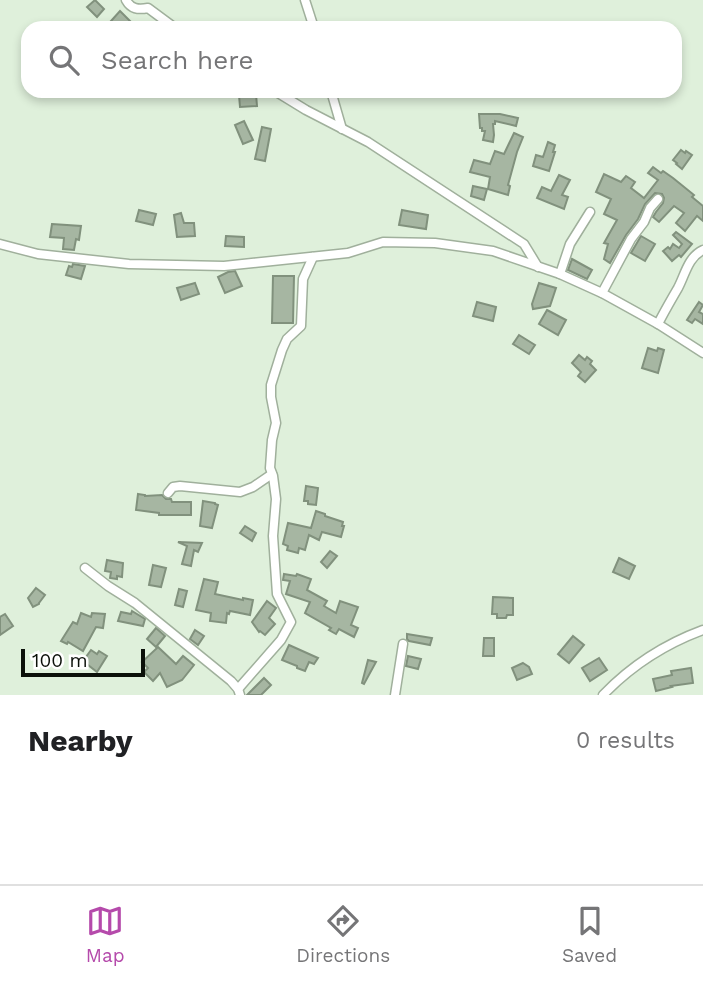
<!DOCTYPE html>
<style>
body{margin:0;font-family:"Work Sans",sans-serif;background:#f2f2f2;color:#202124}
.scale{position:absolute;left:21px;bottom:18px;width:124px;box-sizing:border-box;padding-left:7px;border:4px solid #0b1009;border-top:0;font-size:19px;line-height:24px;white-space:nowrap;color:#0b1009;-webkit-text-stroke:5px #fff;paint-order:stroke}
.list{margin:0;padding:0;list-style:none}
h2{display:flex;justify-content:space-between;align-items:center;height:91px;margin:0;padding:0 28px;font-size:30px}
h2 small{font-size:23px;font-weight:400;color:#757577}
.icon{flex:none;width:38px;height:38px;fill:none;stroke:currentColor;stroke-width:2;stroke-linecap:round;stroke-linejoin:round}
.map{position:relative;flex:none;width:703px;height:695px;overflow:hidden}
.search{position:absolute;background:#fff;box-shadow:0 4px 10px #0003;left:21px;right:21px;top:21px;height:77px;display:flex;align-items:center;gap:18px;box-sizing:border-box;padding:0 24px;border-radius:21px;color:#757577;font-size:26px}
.sheet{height:189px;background:#fff}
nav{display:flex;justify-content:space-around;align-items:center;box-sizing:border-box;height:98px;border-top:2px solid #e0e0e0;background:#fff;font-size:19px;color:#757577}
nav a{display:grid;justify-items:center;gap:4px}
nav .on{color:#b54aab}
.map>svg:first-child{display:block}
.building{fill:#a6b6a2;stroke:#81917d;stroke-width:2}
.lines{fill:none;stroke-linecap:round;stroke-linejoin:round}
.street-casing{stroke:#a0b09c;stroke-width:11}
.street{stroke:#fff;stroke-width:8}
</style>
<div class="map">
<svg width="703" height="695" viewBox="0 0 703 695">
<rect width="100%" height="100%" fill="#dff0db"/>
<g class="building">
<path d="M95 0 104 9 97 17 87 7Z"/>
<path d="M120 11 132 23 127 28H118L111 21Z"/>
<path d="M245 91H251V95L256 94 257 106 240 107 239 95 245 94Z"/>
<path d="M479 114H500L518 118 516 126 495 121V124H493L494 135 493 142 483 140 485 131H482V128H480Z"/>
<path d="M244 121 253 140 243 144 235 125Z"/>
<path d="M262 127 271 129 265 161 255 159Z"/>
<path d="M514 133 523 137 517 152 508 185 510 186 508 195 488 189 490 177 470 172 474 160 490 164 495 151 504 154Z"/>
<path d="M548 142 555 145 553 152H555L549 171 533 166 536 155 543 157Z"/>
<path d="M681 150 685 153 686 151 692 155 682 169 676 164 677 163 673 160Z"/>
<path d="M653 167 661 173 663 171 673 178 694 195 692 197 703 206V221L697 216 685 231 676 223 684 213 674 206 659 222 653 217 656 212 663 203 664 198 662 194 655 193 645 204 638 219 626 235 610 263 604 259 608 244 604 243 617 220 604 214 611 199 596 192 604 174 621 182 626 176 635 182 631 188 644 198 658 180 648 173Z"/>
<path d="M559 175 570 180 562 195 568 197 564 209 537 198 542 187 551 191Z"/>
<path d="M473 186 487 189 484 200 471 196Z"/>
<path d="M139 210 156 214 153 225 136 221Z"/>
<path d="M402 210 428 215 426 229 399 225Z"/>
<path d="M181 213 184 223H194L195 236 177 237 174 215Z"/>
<path d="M52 224 81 226 79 240 76 239 74 250 63 249 64 238 50 237Z"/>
<path d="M676 232 692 244 681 257 679 255 672 261 663 251 668 247 670 249 673 244 679 248 682 244 673 235Z"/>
<path d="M226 236 244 237V247L225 246Z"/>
<path d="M641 236 655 244 645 261 631 253Z"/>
<path d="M572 259 592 270 587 279 568 270Z"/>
<path d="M73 264 85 266 81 279 66 275 69 266 72 267Z"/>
<path d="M235 271 242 286 225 293 218 277 228 272Z"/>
<path d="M273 276H294L293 323H272Z"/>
<path d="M195 283 199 294 181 300 177 288Z"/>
<path d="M539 283 556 288 550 306 533 309 532 304Z"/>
<path d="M477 302 496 307 493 321 473 316Z"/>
<path d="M699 302 703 305 699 312 703 314V324L695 319 692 323 687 320Z"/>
<path d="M547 310 566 320 558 335 539 324Z"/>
<path d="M519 335 535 345 529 354 513 344Z"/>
<path d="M648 348 657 351 658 348 664 350 658 373 642 368Z"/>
<path d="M579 355 585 360 587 357 592 361 590 364 596 370 585 382 578 376 581 372 572 363Z"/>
<path d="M306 486 318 488 316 505 308 504V501H304Z"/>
<path d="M138 494 145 495V496L162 495 166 499H171L172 502H191V515H159V513L136 510Z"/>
<path d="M203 501 215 503V504L218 505 212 528 200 526Z"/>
<path d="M316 511 325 514V516L343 522 342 526H344L341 537 322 532 319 540 309 535 305 550 299 548 298 553 287 550 288 546 283 544 288 523 311 528Z"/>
<path d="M245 526 256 533 252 541 240 533Z"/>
<path d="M178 542 202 543 198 552 194 550 191 566 182 564 187 546Z"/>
<path d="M330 551 337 556 327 568 321 562Z"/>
<path d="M619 558 635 566 629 579 613 572Z"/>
<path d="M107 560 123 563 122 577 117 576V579L110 578 111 572 105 571Z"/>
<path d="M153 565 166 568 161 587 149 585Z"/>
<path d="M284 574 296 576 297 574 311 579 307 590 327 601 324 606 336 613 340 601 358 607 351 625 358 628 354 637 339 629 336 634 329 630 331 628 305 613 310 602 286 594 290 581 283 580Z"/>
<path d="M204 579 218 582 215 594 243 600V598L253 600 250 615 230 611 229 614 227 613 226 623 210 621 211 613 196 610Z"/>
<path d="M36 588 45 595 39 603V604L33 607 28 598Z"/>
<path d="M179 589 187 591 183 607 175 605Z"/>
<path d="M493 597 513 598V615H507L506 618H497V614H492Z"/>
<path d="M267 601 276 608 269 618 275 624 265 635 260 631 259 632 252 622Z"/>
<path d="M132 611 145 619 143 626 118 621 121 612 131 614Z"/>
<path d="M81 613 91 617 92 613 105 614 103 628 96 627 83 651 68 642 67 644 61 641 73 622 77 624Z"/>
<path d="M5 614 13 626 0 635V617Z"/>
<path d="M156 628 165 636 156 647 147 639Z"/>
<path d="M195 630 204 636 198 645 190 639Z"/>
<path d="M407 634 432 638 430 645 409 641 407 639Z"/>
<path d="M573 636 584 645 569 663 558 654Z"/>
<path d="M484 638H494V656H483Z"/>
<path d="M289 645 318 658 314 664 309 662 305 671 297 668V666L282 660Z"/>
<path d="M158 647 176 664 183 656 194 665 182 680 167 687 160 673 153 681 144 672 148 668 142 662Z"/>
<path d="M91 650 97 654 99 651 107 656 97 672 83 661Z"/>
<path d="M408 656 421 659 418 669 406 666Z"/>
<path d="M599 658 607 670 590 681 582 668Z"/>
<path d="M368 660 376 662 364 684 362 683Z"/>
<path d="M523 663 529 667 532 674 517 680 512 668Z"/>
<path d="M691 668 693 683 671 686 672 687 656 691 653 679 672 675 671 671Z"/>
<path d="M264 678 271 685 261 695H247Z"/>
</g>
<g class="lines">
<defs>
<g id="street">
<path d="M126 0C131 9 138 10 148 8L175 28"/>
<path d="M305 0 314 28"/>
<path d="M275 91 306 110 368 142 524 244 538 267"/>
<path d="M331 91 342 129"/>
<path d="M0 244 38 254 129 264 224 266 348 253 383 242 435 243 493 251 560 274 602 293 658 324 703 353"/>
<path d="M560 274 570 244 590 212"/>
<path d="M602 293 631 239 644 222 650 208 658 199"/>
<path d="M658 324C664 312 671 300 678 288 685 275 688 257 703 250"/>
<path d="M168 493 173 487 180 486 240 492 253 487 272 474"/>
<path d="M85 568 108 586 135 603 231 681 238 689 240 695"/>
<path d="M238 689 281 640 291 622 277 594 273 536 276 499 273 476 270 468 272 440 276 423 271 397V385L282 350 287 339 301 326 303 279 313 257"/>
<path d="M395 695 403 644"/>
<path d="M603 695C631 666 665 644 703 630"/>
</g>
</defs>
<use href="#street" class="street-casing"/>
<use href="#street" class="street"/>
</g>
</svg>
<div class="scale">100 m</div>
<div class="search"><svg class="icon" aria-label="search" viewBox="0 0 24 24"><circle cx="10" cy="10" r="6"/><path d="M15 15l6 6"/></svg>Search here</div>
</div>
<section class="sheet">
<h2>Nearby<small>0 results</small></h2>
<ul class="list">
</ul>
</section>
<nav>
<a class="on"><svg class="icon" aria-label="map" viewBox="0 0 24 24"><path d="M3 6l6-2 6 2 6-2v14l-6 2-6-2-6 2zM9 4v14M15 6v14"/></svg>Map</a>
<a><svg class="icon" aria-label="directions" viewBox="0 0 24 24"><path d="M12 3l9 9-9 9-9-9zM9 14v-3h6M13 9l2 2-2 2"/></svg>Directions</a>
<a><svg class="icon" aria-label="saved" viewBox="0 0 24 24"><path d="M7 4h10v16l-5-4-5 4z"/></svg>Saved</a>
</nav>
